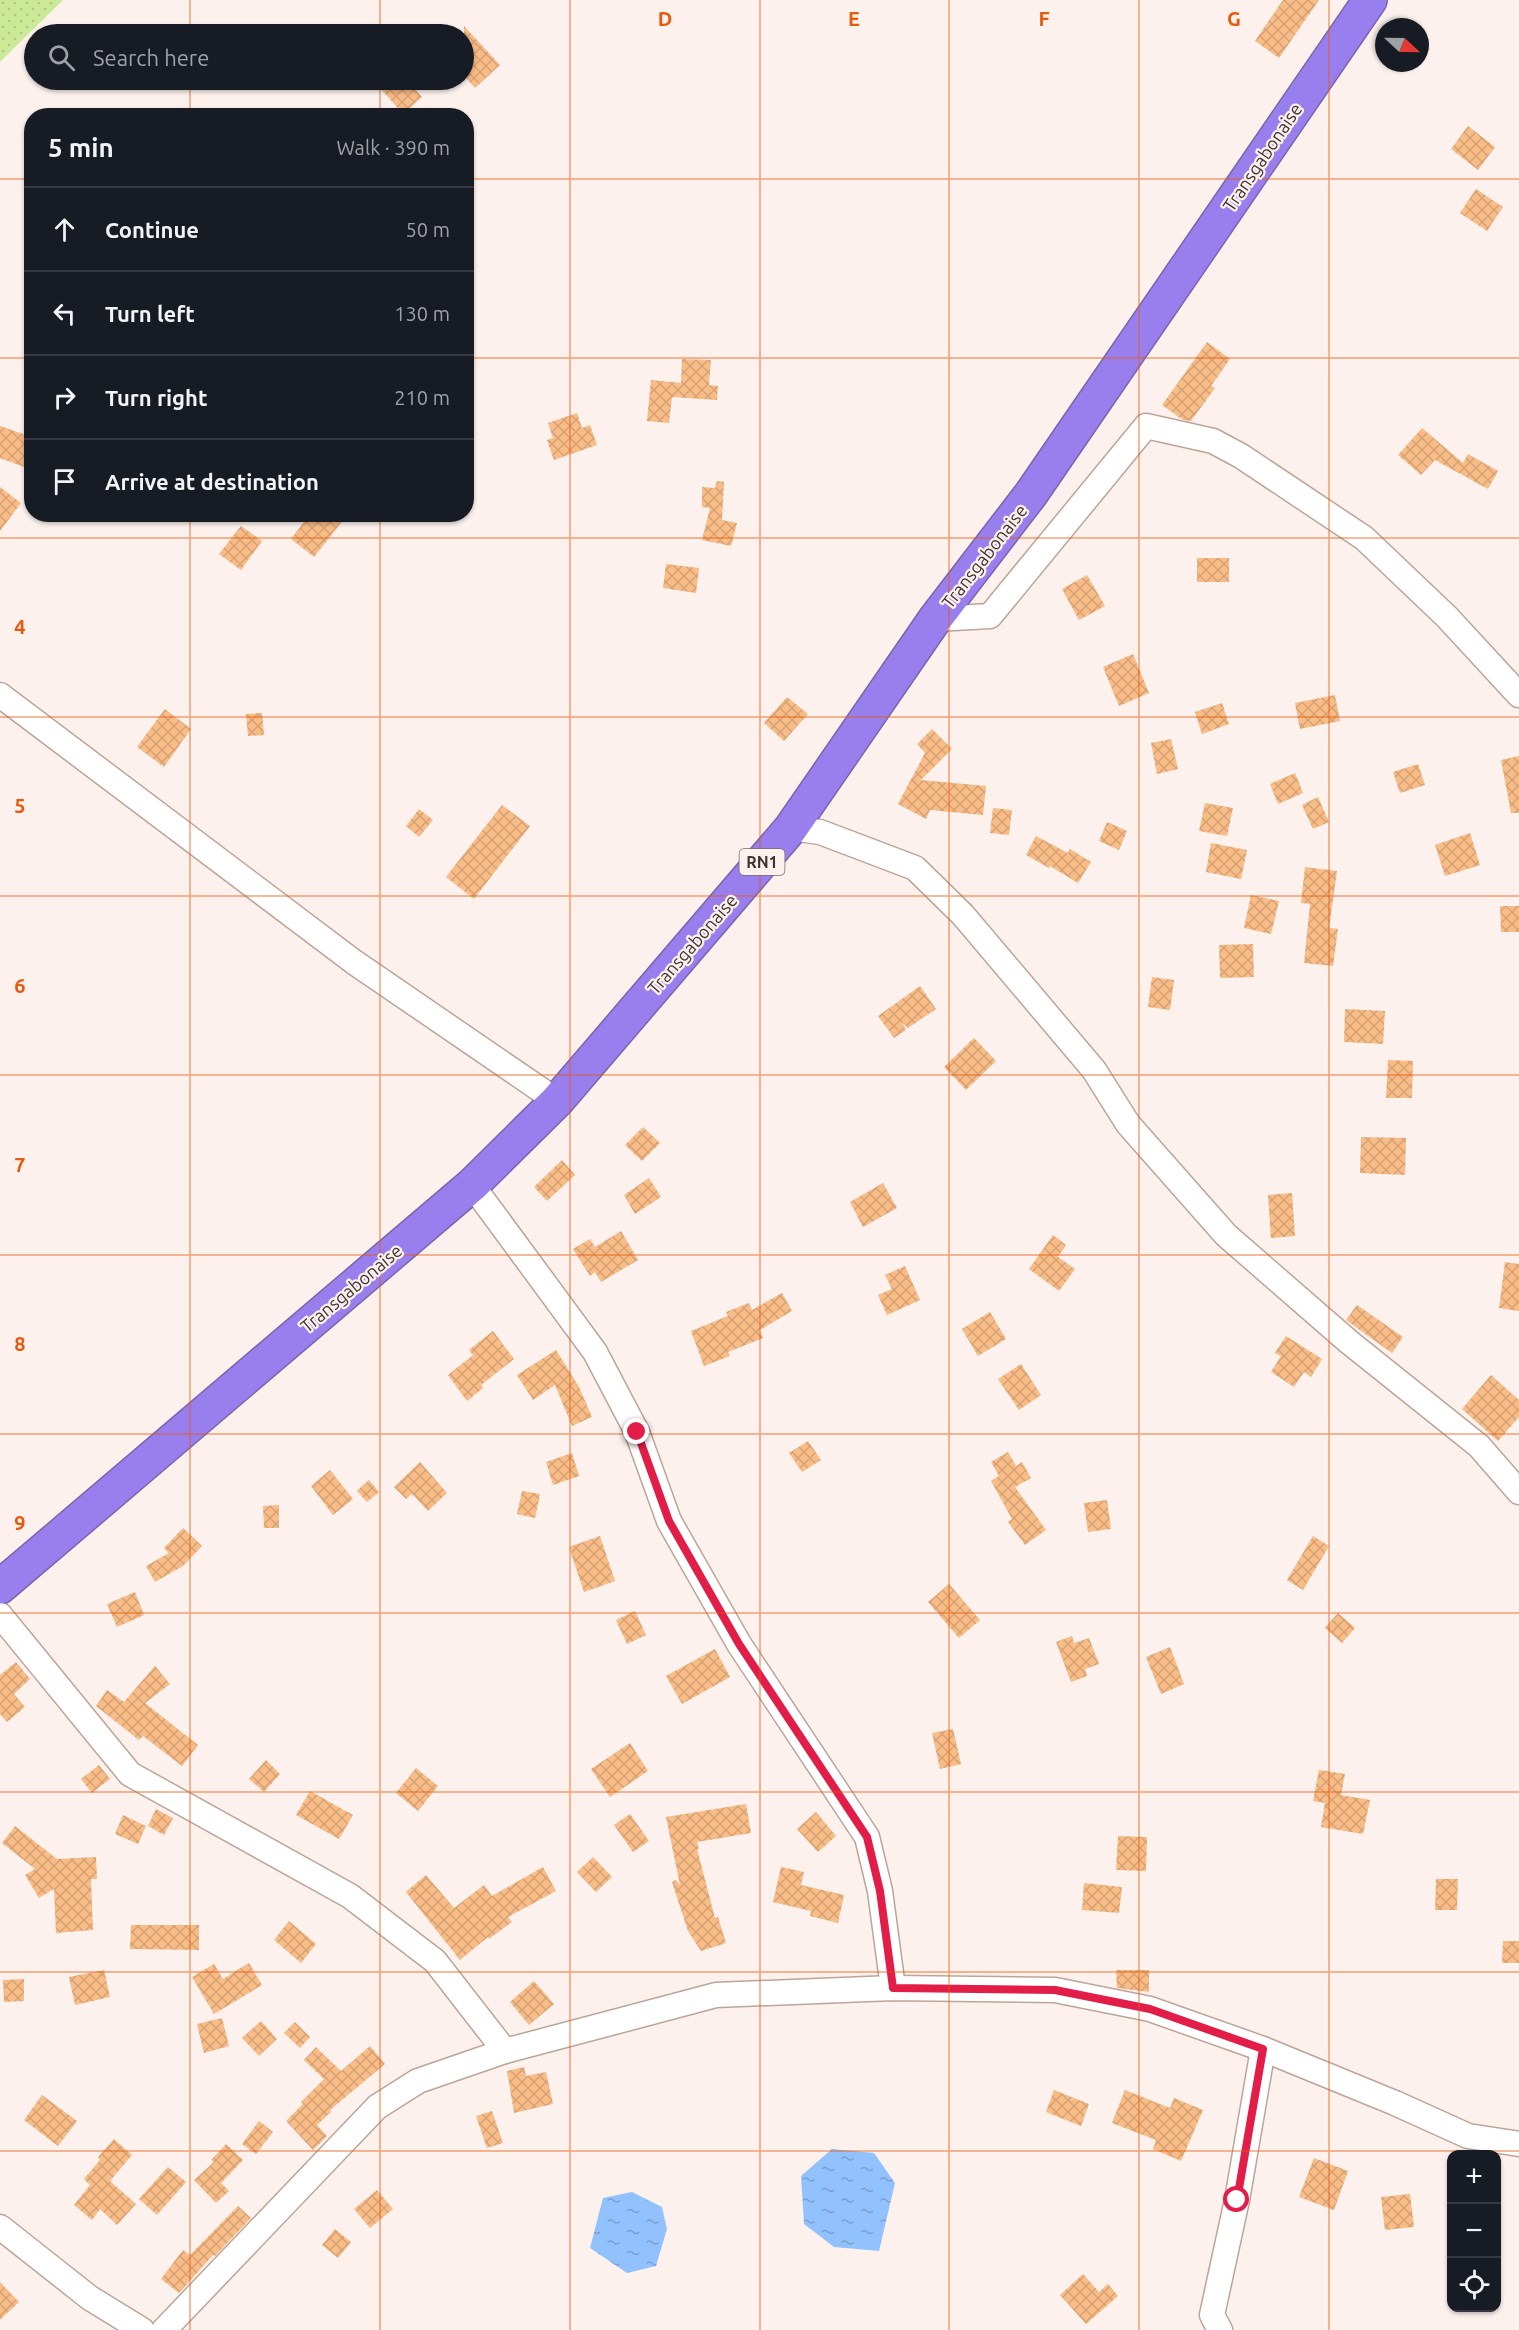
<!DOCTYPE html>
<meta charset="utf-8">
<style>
body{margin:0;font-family:Ubuntu,sans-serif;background:#242831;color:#f1f3f6}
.controls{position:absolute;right:18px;bottom:18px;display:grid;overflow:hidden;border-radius:12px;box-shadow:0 2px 4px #0004}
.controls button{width:54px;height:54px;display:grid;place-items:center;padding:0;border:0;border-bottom:2px solid #363941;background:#171b24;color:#f1f3f6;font:30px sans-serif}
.compass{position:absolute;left:1375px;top:18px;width:54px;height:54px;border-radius:50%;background:#171b24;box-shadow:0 2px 4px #0004;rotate:112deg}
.stop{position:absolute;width:18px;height:18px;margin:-14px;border:4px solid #e11d48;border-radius:50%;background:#fff}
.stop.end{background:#e11d48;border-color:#fff;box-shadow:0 2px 6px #0008}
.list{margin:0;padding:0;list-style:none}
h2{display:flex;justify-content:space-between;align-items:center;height:78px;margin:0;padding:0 24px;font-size:26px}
h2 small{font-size:20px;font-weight:400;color:#9ea1a6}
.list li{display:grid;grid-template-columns:39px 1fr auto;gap:18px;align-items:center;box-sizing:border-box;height:84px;padding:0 24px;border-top:2px solid #363941}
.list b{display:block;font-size:22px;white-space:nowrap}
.list em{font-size:20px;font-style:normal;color:#9ea1a6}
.icon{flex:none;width:33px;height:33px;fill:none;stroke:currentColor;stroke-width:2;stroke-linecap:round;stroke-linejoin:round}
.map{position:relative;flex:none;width:1519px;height:2330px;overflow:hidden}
.search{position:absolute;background:#171b24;box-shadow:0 2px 4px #0004;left:24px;top:24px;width:450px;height:66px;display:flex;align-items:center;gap:15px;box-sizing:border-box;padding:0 21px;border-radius:33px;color:#9ea1a6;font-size:22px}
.panel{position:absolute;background:#171b24;box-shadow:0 2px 4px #0004;left:24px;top:108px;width:450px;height:414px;border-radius:24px}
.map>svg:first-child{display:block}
.grass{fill:url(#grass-dots)}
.water{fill:url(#water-ripples)}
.building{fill:url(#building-cross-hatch)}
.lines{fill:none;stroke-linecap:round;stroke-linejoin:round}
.minor-casing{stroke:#bea498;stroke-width:27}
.highway-casing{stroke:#7a65ac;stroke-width:36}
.minor{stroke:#fff;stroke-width:24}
.highway{stroke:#997fee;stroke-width:33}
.route{stroke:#e11d48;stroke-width:8}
.grid{fill:none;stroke:#e8590c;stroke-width:1.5;stroke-opacity:0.55}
.labels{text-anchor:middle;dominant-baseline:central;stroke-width:4.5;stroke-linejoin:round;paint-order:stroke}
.shield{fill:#fcf1ec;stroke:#786d68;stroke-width:1.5}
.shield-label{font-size:16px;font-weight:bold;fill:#3f3530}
.street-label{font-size:18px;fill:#3f3530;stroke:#fcf1ec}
.grid-label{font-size:20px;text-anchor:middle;font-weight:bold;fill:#e8590c;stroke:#fcf1ec;stroke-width:4.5;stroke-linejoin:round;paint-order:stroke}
</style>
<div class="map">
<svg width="1519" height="2330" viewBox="0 0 1519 2330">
<defs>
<pattern id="grass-dots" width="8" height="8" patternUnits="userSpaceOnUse" patternTransform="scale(1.5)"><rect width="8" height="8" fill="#cbea97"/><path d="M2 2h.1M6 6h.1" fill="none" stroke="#afc982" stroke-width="1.8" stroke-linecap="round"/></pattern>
<pattern id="water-ripples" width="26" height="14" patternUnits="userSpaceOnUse" patternTransform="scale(1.5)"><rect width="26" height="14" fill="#92c2fd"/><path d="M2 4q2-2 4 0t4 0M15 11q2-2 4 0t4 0" fill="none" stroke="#799ecd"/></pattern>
<pattern id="building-cross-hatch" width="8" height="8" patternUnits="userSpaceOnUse" patternTransform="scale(1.5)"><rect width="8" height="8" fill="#f8bc86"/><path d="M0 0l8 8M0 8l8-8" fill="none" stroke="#d6a274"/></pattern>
</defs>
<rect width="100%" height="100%" fill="#fcf1ec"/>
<path class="grass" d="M0 0H63L0 62Z"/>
<g class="water">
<path d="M832 2149 874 2153 895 2183 879 2251 834 2247 804 2224 801 2176Z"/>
<path d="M632 2192 662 2207 667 2229 656 2266 627 2273 590 2248 603 2198Z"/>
</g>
<g class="building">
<path d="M1283 0H1319L1279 58 1255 41Z"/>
<path d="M464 26 500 65 475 88 464 76Z"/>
<path d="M373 80H407L422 97 403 114Z"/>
<path d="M1468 126 1495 147 1478 170 1451 149Z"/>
<path d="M1476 189 1503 207 1487 231 1460 213Z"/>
<path d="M1207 342 1230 359 1211 386 1215 388 1191 421 1183 420 1162 405Z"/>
<path d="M682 359 711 360 709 385 718 386 717 400 672 397 669 423 647 421 651 380 681 383Z"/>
<path d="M577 413 582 428 590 425 597 445 554 460 547 440 553 438 548 423Z"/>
<path d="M0 426 32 437V470L0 458Z"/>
<path d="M1422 428 1463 463 1468 454 1498 471 1488 489 1435 460 1421 475 1398 455Z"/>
<path d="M717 481 724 482 722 520 737 523 731 546 702 540 710 508 702 507V487L715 488Z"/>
<path d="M0 487 21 503 0 531Z"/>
<path d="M310 514H348L314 557 291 539Z"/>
<path d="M241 526 262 541 241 570 219 554Z"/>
<rect x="1197" y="558" width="32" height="24"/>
<path d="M666 564 699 568 696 593 663 588Z"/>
<path d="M1087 575 1105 606 1079 620 1062 589Z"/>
<path d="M1133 654 1149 693 1119 706 1103 667Z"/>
<path d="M1335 695 1340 721 1300 729 1295 703Z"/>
<path d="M787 697 808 714 784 741 764 723Z"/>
<path d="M1222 703 1229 724 1202 734 1195 712Z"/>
<path d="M165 709 191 729 164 767 137 747Z"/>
<path d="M262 713 264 735 248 736 246 714Z"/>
<path d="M932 729 952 749 921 780 986 786 983 815 930 810 926 819 898 804 925 753 917 744Z"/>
<path d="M1171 739 1178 769 1157 774 1151 743Z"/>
<path d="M1519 756V813H1511L1501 760Z"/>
<path d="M1418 764 1425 785 1400 793 1393 772Z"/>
<path d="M1295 773 1303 793 1278 804 1270 784Z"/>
<path d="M1318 797 1329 822 1313 829 1302 805Z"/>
<path d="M1205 803 1233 808 1227 836 1199 831Z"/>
<path d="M502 805 530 826 474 899 446 877Z"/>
<path d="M993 808 1012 810 1009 835 990 833Z"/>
<path d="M419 809 433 820 419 837 406 826Z"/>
<path d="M1107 822 1127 831 1119 850 1099 841Z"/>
<path d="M1470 833 1480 865 1445 876 1435 845Z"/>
<path d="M1036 836 1068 853 1070 849 1091 862 1078 883 1050 866 1049 868 1026 855Z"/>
<path d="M1211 843 1247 850 1241 879 1206 872Z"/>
<path d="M1305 867 1337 871 1329 928 1338 929 1333 966 1304 963 1310 904 1301 903Z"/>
<path d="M1251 895 1279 901 1271 934 1244 928Z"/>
<path d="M1500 906H1519V932H1501Z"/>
<path d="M1253 944 1254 977 1220 978 1219 945Z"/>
<path d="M1152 977 1174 980 1170 1010 1148 1007Z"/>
<path d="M920 986 936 1009 908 1028 902 1022 906 1030 894 1038 878 1016Z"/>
<path d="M1345 1009 1385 1011 1383 1044 1344 1042Z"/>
<path d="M974 1038 996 1061 966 1090 944 1067Z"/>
<path d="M1388 1060 1413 1061 1412 1098H1386Z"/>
<path d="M643 1127 660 1143 642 1161 625 1145Z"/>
<path d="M1361 1137 1406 1138 1405 1175 1360 1173Z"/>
<path d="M562 1160 575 1175 547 1201 534 1187Z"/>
<path d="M649 1178 661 1197 635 1214 624 1195Z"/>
<path d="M883 1183 897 1208 863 1227 850 1202Z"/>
<path d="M1292 1193 1295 1236 1271 1238 1268 1195Z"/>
<path d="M621 1231 638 1260 601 1282 595 1272 590 1276 573 1249 590 1239 595 1247Z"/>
<path d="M1053 1235 1066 1245 1058 1257 1075 1269 1059 1291 1029 1269Z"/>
<path d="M1505 1262 1519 1264V1311L1499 1308Z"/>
<path d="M905 1266 920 1300 887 1315 878 1295 892 1289 885 1275Z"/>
<path d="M782 1293 792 1311 760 1330 763 1338 728 1352 730 1356 704 1366 691 1331 728 1316 726 1312 749 1303 752 1310Z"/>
<path d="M1357 1305 1403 1337 1392 1353 1346 1320Z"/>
<path d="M990 1312 1006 1339 978 1356 962 1329Z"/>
<path d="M493 1331 514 1359 481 1385 483 1388 467 1401 448 1375 473 1355 469 1350Z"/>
<path d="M1286 1336 1322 1359 1311 1377 1304 1372 1294 1387 1271 1372 1281 1356 1275 1353Z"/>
<path d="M556 1350 579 1387 592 1417 572 1426 555 1385 533 1400 517 1375Z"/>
<path d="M1021 1364 1041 1395 1019 1410 998 1379Z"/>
<path d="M1491 1375 1519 1400V1417L1498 1441 1462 1409Z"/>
<path d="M808 1441 821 1460 802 1472 789 1453Z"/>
<path d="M1008 1452 1016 1466 1022 1462 1031 1478 1015 1487 1046 1530 1025 1545 1008 1522 1012 1519 991 1481 999 1476 991 1462Z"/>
<path d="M572 1453 579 1476 553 1485 546 1462Z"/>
<path d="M420 1462 447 1493 428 1511 412 1494 406 1499 394 1487Z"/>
<path d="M330 1470 353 1499 333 1515 311 1486Z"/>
<path d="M369 1480 379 1492 367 1502 357 1491Z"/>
<path d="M522 1491 540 1494 535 1518 517 1514Z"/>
<path d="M1107 1500 1111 1529 1088 1532 1084 1503Z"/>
<path d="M279 1505V1528H264L263 1506Z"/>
<path d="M183 1528 202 1546 183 1566 155 1582 146 1566 169 1553 164 1548Z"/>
<path d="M600 1536 615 1581 584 1592 569 1547Z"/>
<path d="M1313 1536 1329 1546 1303 1590 1287 1580Z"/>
<path d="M949 1584 980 1620 959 1638 928 1602Z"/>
<path d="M135 1592 144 1615 117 1627 107 1604Z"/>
<path d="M635 1611 646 1635 627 1644 616 1620Z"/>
<path d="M1338 1613 1355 1628 1342 1643 1325 1628Z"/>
<path d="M1072 1636 1074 1643 1089 1638 1099 1664 1085 1669 1087 1676 1071 1682 1056 1642Z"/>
<path d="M1170 1647 1184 1684 1161 1694 1146 1657Z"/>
<path d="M715 1649 730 1677 682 1704 666 1676Z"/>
<path d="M16 1662 30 1679 14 1694 25 1707 7 1722 0 1714V1675Z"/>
<path d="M155 1666 170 1684 145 1703 198 1745 182 1766 143 1736 139 1740 96 1706 107 1690 124 1702Z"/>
<path d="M953 1729 961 1764 940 1769 932 1733Z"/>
<path d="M630 1743 648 1771 610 1797 591 1769Z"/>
<path d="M266 1760 280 1774 264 1792 249 1779Z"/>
<path d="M99 1765 110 1779 92 1793 81 1779Z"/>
<path d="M416 1768 438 1786 418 1811 396 1793Z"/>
<path d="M1319 1770 1345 1774 1341 1795 1370 1800 1363 1834 1321 1827 1325 1803 1313 1801Z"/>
<path d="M310 1791 353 1815 339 1839 296 1815Z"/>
<path d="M746 1804 751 1833 697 1842 699 1849H697L715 1918 718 1917 726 1943 701 1951 688 1931 672 1882 676 1880 680 1885 666 1817Z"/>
<path d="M156 1809 173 1818 164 1835 148 1826Z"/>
<path d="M816 1812 836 1836 818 1852 797 1829Z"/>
<path d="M630 1814 649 1841 633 1852 614 1825Z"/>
<path d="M123 1815 146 1826 138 1844 115 1834Z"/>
<path d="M15 1826 57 1859 96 1857 97 1879H91L93 1930 56 1933 54 1889 39 1898 25 1875 35 1869 2 1843Z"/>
<path d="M1118 1836 1147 1837 1146 1871 1116 1870Z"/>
<path d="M593 1857 612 1877 596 1892 577 1872Z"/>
<path d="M543 1867 556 1891 508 1917 512 1922 489 1939 488 1937 460 1960 406 1892 426 1875 454 1908 484 1885 492 1896Z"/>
<path d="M781 1867 804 1872 801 1885 844 1895 838 1923 810 1916 811 1911 773 1902Z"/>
<path d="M1436 1879H1458L1457 1910H1435Z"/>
<path d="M1084 1883 1122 1887 1119 1913 1082 1910Z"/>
<path d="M289 1921 316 1944 301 1963 274 1940Z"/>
<path d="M131 1925H199V1950L130 1949Z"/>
<path d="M1503 1941H1519V1963H1502Z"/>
<path d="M249 1963 262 1985 214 2014 192 1977 214 1964 223 1979Z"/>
<path d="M104 1970 110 1997 75 2005 69 1977Z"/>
<path d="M1116 1970H1149V1992L1117 1988Z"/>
<path d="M24 1979V2001L4 2002 3 1980Z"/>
<path d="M534 1981 554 2004 529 2025 510 2002Z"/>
<path d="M222 2018 229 2046 204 2053 197 2024Z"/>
<path d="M261 2021 277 2039 259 2056 242 2038Z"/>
<path d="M295 2022 310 2037 300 2048 284 2033Z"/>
<path d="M370 2046 385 2064 330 2110 331 2112 317 2125 327 2136 313 2150 286 2121 303 2104 301 2102 324 2079 304 2060 316 2047 341 2071Z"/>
<path d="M524 2067 526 2076 546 2072 553 2104 514 2113 507 2071Z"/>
<path d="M1054 2090 1089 2104 1081 2126 1046 2112Z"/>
<path d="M1125 2090 1170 2108 1174 2098 1203 2110 1181 2161 1153 2149 1156 2140 1112 2123Z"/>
<path d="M42 2095 77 2121 58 2146 24 2120Z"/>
<path d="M492 2111 503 2143 487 2148 476 2116Z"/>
<path d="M259 2121 273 2132 256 2154 242 2144Z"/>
<path d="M114 2139 132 2155 110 2181 136 2204 117 2225 100 2209 92 2220 74 2205 90 2185 84 2179 100 2160 98 2157Z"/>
<path d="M226 2144 243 2160 221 2183 229 2191 216 2203 194 2180 214 2162 211 2160Z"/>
<path d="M1314 2158 1348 2171 1334 2210 1299 2197Z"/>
<path d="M168 2167 186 2182 157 2215 139 2199Z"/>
<path d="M377 2190 393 2209 370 2228 354 2209Z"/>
<path d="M1410 2194 1414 2227 1385 2230 1381 2197Z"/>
<path d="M238 2206 251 2218 215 2256 213 2255 179 2293 161 2279 183 2250 190 2255Z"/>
<path d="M335 2229 351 2242 338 2258 322 2245Z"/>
<path d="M1083 2274 1099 2292 1108 2284 1118 2296 1086 2324 1060 2295Z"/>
<path d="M0 2282 19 2302 0 2320Z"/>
</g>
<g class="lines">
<defs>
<g id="minor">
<path d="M935 619 990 616 1146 426 1213 441 1241 456 1364 538 1447 617 1519 695"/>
<path d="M0 695 354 962 557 1101"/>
<path d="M791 828 820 832 915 868 963 915 1094 1070 1128 1124 1226 1235 1349 1342 1479 1446 1519 1492"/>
<path d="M472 1185 595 1352 637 1432 669 1521 739 1644 867 1837 880 1891 893 1988"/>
<path d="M0 1615 130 1774 350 1896 435 1961 505 2051"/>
<path d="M0 2227 90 2298 142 2330"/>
<path d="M164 2330 377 2107 418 2081 505 2051 716 1995 893 1988 1055 1990 1150 2009 1263 2049 1395 2103 1468 2136 1519 2144"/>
<path d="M1220 2330 1212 2315 1237 2200 1263 2049"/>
</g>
<path id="highway" d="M0 1587 472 1185 557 1101 791 828 935 619 1031 494 1370 0"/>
</defs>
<use href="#minor" class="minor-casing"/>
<use href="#highway" class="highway-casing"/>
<use href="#minor" class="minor"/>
<use href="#highway" class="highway"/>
</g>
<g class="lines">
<path class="route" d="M637 1432 669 1521 739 1644 867 1837 880 1891 893 1988 1055 1990 1150 2009 1263 2049 1237 2200"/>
</g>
<path class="grid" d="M190 0V34M380 0V34M570 0V2330M760 0V2330M949 0V2330M1139 0V2330M1329 0V2330M190 80V116M380 80V116M0 179H32M466 179H1519M0 358H32M466 358H1519M190 514V2330M380 514V2330M0 538H1519M0 717H1519M0 896H1519M0 1075H1519M0 1255H1519M0 1434H1519M0 1613H1519M0 1792H1519M0 1972H1519M0 2151H1519"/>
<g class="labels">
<rect class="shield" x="739.5" y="849" width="45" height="26" rx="4.5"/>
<g class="shield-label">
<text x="762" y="862">RN1</text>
</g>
<g class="street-label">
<text transform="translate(1262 157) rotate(-56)">Transgabonaise</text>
<text transform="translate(984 556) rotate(-52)">Transgabonaise</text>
<text transform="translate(692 944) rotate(-49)">Transgabonaise</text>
<text transform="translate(351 1288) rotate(-40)">Transgabonaise</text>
</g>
</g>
<g class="grid-label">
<text x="665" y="26">D</text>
<text x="854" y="26">E</text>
<text x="1044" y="26">F</text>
<text x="1234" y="26">G</text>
<text x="20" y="634">4</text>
<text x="20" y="813">5</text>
<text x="20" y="993">6</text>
<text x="20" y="1172">7</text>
<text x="20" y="1351">8</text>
<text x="20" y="1530">9</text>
</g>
</svg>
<div class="controls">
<button>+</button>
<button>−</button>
<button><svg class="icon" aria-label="locate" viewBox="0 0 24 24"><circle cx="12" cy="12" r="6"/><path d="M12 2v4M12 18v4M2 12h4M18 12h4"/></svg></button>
</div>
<svg class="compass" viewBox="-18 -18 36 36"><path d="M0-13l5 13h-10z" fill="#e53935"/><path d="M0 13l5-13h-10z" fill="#9ea1a6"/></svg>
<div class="stop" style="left:1237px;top:2200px"></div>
<div class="stop end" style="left:637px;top:1432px"></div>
<div class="search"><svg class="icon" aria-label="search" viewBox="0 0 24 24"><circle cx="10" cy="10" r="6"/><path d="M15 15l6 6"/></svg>Search here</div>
<section class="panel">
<h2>5 min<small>Walk · 390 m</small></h2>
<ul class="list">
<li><svg class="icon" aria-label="ahead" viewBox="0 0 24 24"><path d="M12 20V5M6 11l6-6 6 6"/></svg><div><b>Continue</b></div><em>50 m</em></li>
<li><svg class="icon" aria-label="left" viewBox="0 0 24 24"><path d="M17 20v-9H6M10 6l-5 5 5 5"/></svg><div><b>Turn left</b></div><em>130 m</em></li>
<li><svg class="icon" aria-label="right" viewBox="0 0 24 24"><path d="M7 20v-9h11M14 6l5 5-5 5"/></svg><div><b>Turn right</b></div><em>210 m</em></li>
<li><svg class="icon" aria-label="arrive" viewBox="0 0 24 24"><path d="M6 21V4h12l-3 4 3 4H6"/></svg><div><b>Arrive at destination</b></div></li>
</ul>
</section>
</div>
